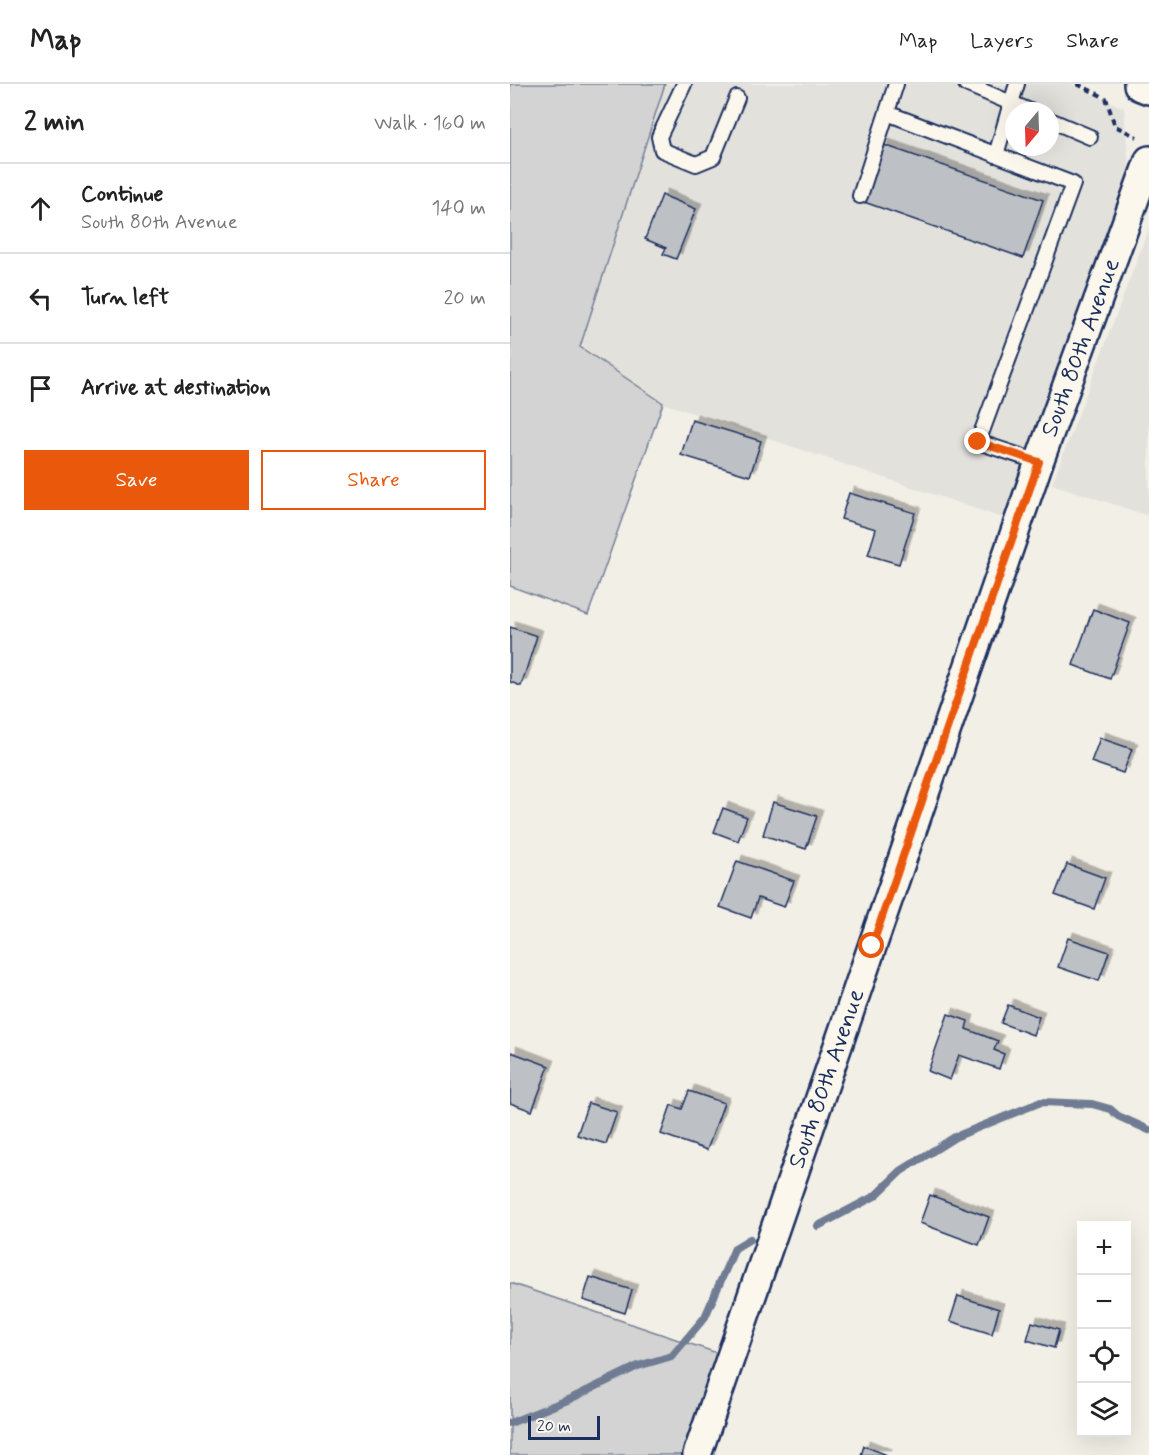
<!DOCTYPE html>
<meta charset="utf-8">
<style>
body{margin:0;font-family:Mynerve,sans-serif;background:#f2f2f2;color:#222}
.controls{position:absolute;right:18px;bottom:18px;display:grid;overflow:hidden;border-radius:0px;box-shadow:0 6px 24px #0002}
.controls button{width:54px;height:54px;display:grid;place-items:center;padding:0;border:0;border-bottom:2px solid #e0e0e0;background:#fff;color:#222;font:30px sans-serif}
.compass{position:absolute;left:495px;top:18px;width:54px;height:54px;border-radius:50%;background:#fff;box-shadow:0 6px 24px #0002;rotate:199deg}
.scale{position:absolute;left:18px;bottom:15px;width:72px;box-sizing:border-box;padding-left:6px;border:3px solid #1b2f5e;border-top:0;font-size:16px;line-height:21px;white-space:nowrap;color:#1b2f5e;-webkit-text-stroke:4px #fbf7ec;paint-order:stroke}
.stop{position:absolute;width:18px;height:18px;margin:-14px;border:4px solid #ea580c;border-radius:50%;background:#fff}
.stop.end{background:#ea580c;border-color:#fff;box-shadow:0 2px 6px #0008}
.list{margin:0;padding:0;list-style:none}
h2{display:flex;justify-content:space-between;align-items:center;height:78px;margin:0;padding:0 24px;font-size:26px}
h2 small{font-size:20px;font-weight:400;color:#767676}
.list li{display:grid;grid-template-columns:39px 1fr auto;gap:18px;align-items:center;box-sizing:border-box;height:90px;padding:0 24px;border-top:2px solid #e0e0e0}
.list b{display:block;font-size:22px;white-space:nowrap}
.list p{margin:0;font-size:20px;white-space:nowrap;color:#767676}
.list em{font-size:20px;font-style:normal;color:#767676}
.actions{display:flex;gap:12px;padding:18px 24px}
.actions a{flex:1;padding:14px 0;border:2px solid #ea580c;border-radius:0px;text-align:center;font-size:21px;color:#ea580c}
.actions .main{background:#ea580c;color:#fff}
.icon{flex:none;width:33px;height:33px;fill:none;stroke:currentColor;stroke-width:2;stroke-linecap:round;stroke-linejoin:round}
.map{position:relative;flex:none;width:639px;height:1371px;overflow:hidden}
header{display:flex;align-items:center;gap:36px;box-sizing:border-box;height:84px;padding:0 30px;background:#fff;border-bottom:2px solid #e0e0e0}
header strong{font-size:28px}
nav{display:flex;gap:33px;margin-inline-start:auto;font-size:21px}
main{display:flex}
aside{flex:1;background:#fff}
.map>svg:first-child{display:block}
.built{fill:#e2e1dc;fill-rule:evenodd}
.green{fill:#d2d3d2;stroke:#768198;stroke-width:1.5}
.lines{fill:none;stroke-linecap:round;stroke-linejoin:round}
.stream{stroke:#707b93;stroke-width:8}
.building{fill:#bdc0c4;stroke:#1b2f5e;stroke-width:1.5;filter:url(#shadow)}
.lane-casing{stroke:#1b2f5e;stroke-width:18}
.street-casing{stroke:#1b2f5e;stroke-width:32}
.primary-casing{stroke:#1b2f5e;stroke-width:38}
.path{stroke:#1b2f5e;stroke-width:4;stroke-dasharray:6 4.5;stroke-linecap:butt}
.lane{stroke:#fbf7ec;stroke-width:14}
.street{stroke:#fbf7ec;stroke-width:27}
.primary{stroke:#fbf7ec;stroke-width:33}
.route{stroke:#ea580c;stroke-width:8}
.labels{text-anchor:middle;dominant-baseline:central;stroke-width:4.5;stroke-linejoin:round;paint-order:stroke}
.street-label{font-size:24px;fill:#1b2f5e;stroke:#fbf7ec}
</style>
<header>
<strong>Map</strong>
<nav><a>Map</a><a>Layers</a><a>Share</a></nav>
</header>
<main>
<aside>
<h2>2 min<small>Walk · 160 m</small></h2>
<ul class="list">
<li><svg class="icon" aria-label="ahead" viewBox="0 0 24 24"><path d="M12 20V5M6 11l6-6 6 6"/></svg><div><b>Continue</b><p>South 80th Avenue</p></div><em>140 m</em></li>
<li><svg class="icon" aria-label="left" viewBox="0 0 24 24"><path d="M17 20v-9H6M10 6l-5 5 5 5"/></svg><div><b>Turn left</b></div><em>20 m</em></li>
<li><svg class="icon" aria-label="arrive" viewBox="0 0 24 24"><path d="M6 21V4h12l-3 4 3 4H6"/></svg><div><b>Arrive at destination</b></div></li>
</ul>
<div class="actions"><a class="main">Save</a><a>Share</a></div>
</aside>
<div class="map">
<svg width="639" height="1371" viewBox="0 0 639 1371">
<defs>
<filter id="shadow"><feDropShadow dx="5.5" dy="-5.5" stdDeviation="0" flood-color="#0004"/></filter>
</defs>
<rect width="100%" height="100%" fill="#f2efe6"/>
<filter id="ink" filterUnits="userSpaceOnUse"><feTurbulence type="fractalNoise" baseFrequency=".0167" numOctaves="2"/><feDisplacementMap in="SourceGraphic" scale="12" xChannelSelector="R" yChannelSelector="G"/><feConvolveMatrix kernelMatrix="1 2 1 2 8 2 1 2 1" color-interpolation-filters="sRGB"/></filter>
<g filter="url(#ink)">
<g class="built">
<path d="M155 0H561L614 24 619 86 493 434 153 319 70 263ZM504 27H540V63H504Z"/>
<path d="M639 144V432L542 400Z"/>
</g>
<g class="green">
<path d="M0 0H155L70 263 153 319 78 531 0 502Z"/>
<path d="M0 1199 210 1270 174 1371H0Z"/>
</g>
<g class="lines">
<g class="stream">
<path d="M308 1142 365 1112 391 1087 445 1053 531 1018 582 1020 600 1025 608 1032 639 1046"/>
<path d="M0 1339 60 1315 128 1282 162 1272 195 1233 225 1164 240 1155"/>
</g>
</g>
<g class="building">
<path d="M374 61 533 116 513 174 354 118Z"/>
<path d="M152 111 186 125 166 175 153 170 156 164 135 155Z"/>
<path d="M182 336 251 357 240 392 171 371Z"/>
<path d="M339 409 405 429 389 480 358 471 366 445 331 435Z"/>
<path d="M583 525 620 539 600 595 563 581Z"/>
<path d="M0 543 27 552 11 602 0 598Z"/>
<path d="M590 654 622 665 613 689 581 678Z"/>
<path d="M263 718 307 732 296 765 253 751Z"/>
<path d="M213 724 237 733 228 757 204 748Z"/>
<path d="M227 777 284 797 274 823 248 814 241 834 210 823Z"/>
<path d="M557 780 595 794 584 825 545 811Z"/>
<path d="M558 854 599 868 589 897 548 883Z"/>
<path d="M498 921 529 933 523 951 491 939Z"/>
<path d="M438 930 458 937 456 945 488 957 484 966 494 970 489 985 449 971 440 996 418 987Z"/>
<path d="M1 968 39 982 22 1027 0 1019Z"/>
<path d="M179 1007 214 1019 197 1066 151 1050 161 1021 172 1025Z"/>
<path d="M78 1019 107 1028 96 1060 67 1051Z"/>
<path d="M420 1111 479 1133 469 1161 410 1139Z"/>
<path d="M80 1193 122 1206 115 1229 73 1216Z"/>
<path d="M448 1212 489 1225 482 1250 440 1237Z"/>
<path d="M522 1238 549 1246 544 1264 517 1256Z"/>
<path d="M354 1362 377 1371H351Z"/>
</g>
<g class="lines">
<defs>
<g id="lane">
<path d="M174 0 149 53 152 66 186 80 203 73 227 14"/>
<path d="M456 0 501 19 507 0"/>
<path d="M377 29 563 100 468 358 529 378"/>
<path d="M540 36 580 53"/>
<path d="M486 71 501 19 520 27"/>
<path d="M350 112 386 0"/>
</g>
<g id="street">
<path id="s1" d="M187 1371 529 378 639 76"/>
</g>
<path id="primary" d="M631 0 639 3"/>
</defs>
<use href="#lane" class="lane-casing"/>
<use href="#street" class="street-casing"/>
<use href="#primary" class="primary-casing"/>
<path class="path" d="M567 0 596 14 605 42 627 53"/>
<use href="#lane" class="lane"/>
<use href="#street" class="street"/>
<use href="#primary" class="primary"/>
</g>
</g>
<g class="lines" filter="url(#ink)">
<path class="route" d="M362 862 529 378 468 358"/>
</g>
<g class="labels">
<g class="street-label">
<text stroke="none"><textPath href="#s1" startOffset="1172">South 80th Avenue</textPath></text>
<text stroke="none"><textPath href="#s1" startOffset="398">South 80th Avenue</textPath></text>
</g>
</g>
</svg>
<div class="controls">
<button>+</button>
<button>−</button>
<button><svg class="icon" aria-label="locate" viewBox="0 0 24 24"><circle cx="12" cy="12" r="6"/><path d="M12 2v4M12 18v4M2 12h4M18 12h4"/></svg></button>
<button><svg class="icon" aria-label="layers" viewBox="0 0 24 24"><path d="M12 4l9 5-9 5-9-5zM3 14l9 5 9-5"/></svg></button>
</div>
<svg class="compass" viewBox="-18 -18 36 36"><path d="M0-13l5 13h-10z" fill="#e53935"/><path d="M0 13l5-13h-10z" fill="#767676"/></svg>
<div class="scale">20 m</div>
<div class="stop" style="left:362px;top:862px"></div>
<div class="stop end" style="left:468px;top:358px"></div>
</div>
</main>
